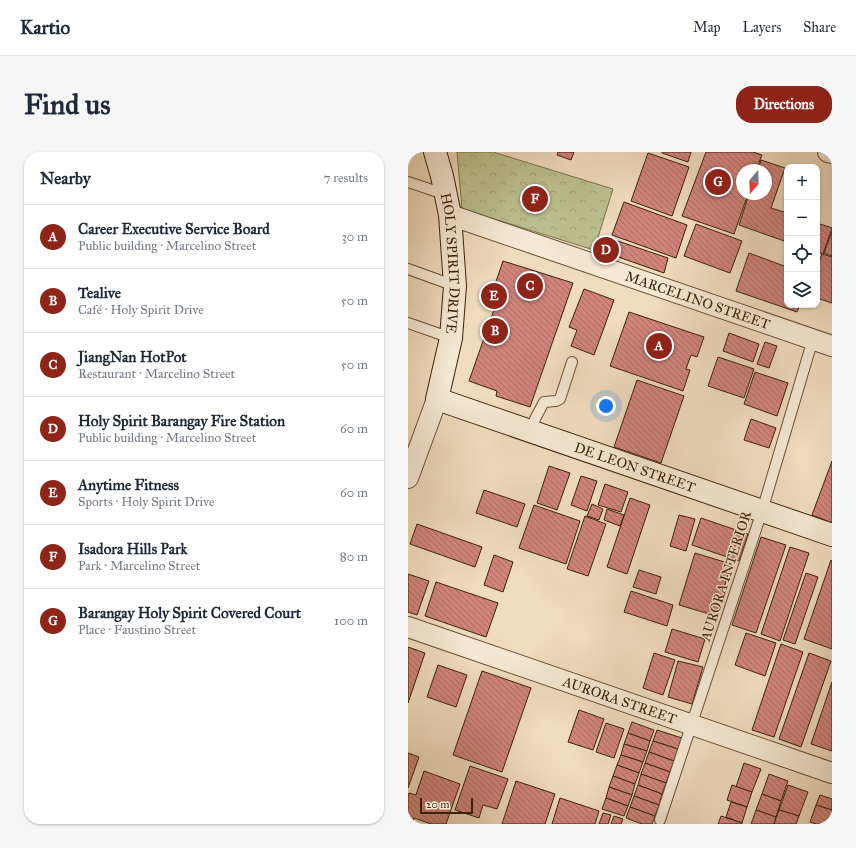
<!DOCTYPE html>
<meta charset="utf-8">
<style>
body{margin:0;font-family:"IM FELL Great Primer",serif;background:#f6f6f7;color:#1f2937}
.controls{position:absolute;right:12px;top:12px;display:grid;overflow:hidden;border-radius:8px;box-shadow:0 1px 3px #0004}
.controls button{width:36px;height:36px;display:grid;place-items:center;padding:0;border:0;border-bottom:1px solid #e0e1e3;background:#fff;color:#1f2937;font:20px sans-serif}
.compass{position:absolute;left:328px;top:12px;width:36px;height:36px;border-radius:50%;background:#fff;box-shadow:0 1px 3px #0004;rotate:199deg}
.scale{position:absolute;left:12px;bottom:10px;width:53px;box-sizing:border-box;padding-left:4px;border:2px solid #3d2207;border-top:0;font-size:11px;line-height:14px;white-space:nowrap;color:#3d2207;-webkit-text-stroke:3px #f5e8d4;paint-order:stroke}
.you{position:absolute;left:198px;top:254px;width:14px;height:14px;margin:-10px;border:3px solid #fff;border-radius:50%;background:#1a73e8;box-shadow:0 0 0 6px #1a73e833}
.badge{display:grid;place-items:center;width:26px;height:26px;border-radius:50%;background:#8f2418;color:#fff;font-size:13px;font-weight:700}
.pin{position:absolute;translate:-50% -50%;border:2px solid #fff;box-shadow:0 1px 4px #0006}
.list{margin:0;padding:0;list-style:none}
h2{display:flex;justify-content:space-between;align-items:center;height:52px;margin:0;padding:0 16px;font-size:17px}
h2 small{font-size:13px;font-weight:400;color:#747a83}
.list li{display:grid;grid-template-columns:26px 1fr auto;gap:12px;align-items:center;box-sizing:border-box;height:64px;padding:0 16px;border-top:1px solid #e0e1e3}
.list b{display:block;font-size:15px;white-space:nowrap}
.list p{margin:0;font-size:13px;white-space:nowrap;color:#747a83}
.list em{font-size:13px;font-style:normal;color:#747a83}
.icon{flex:none;width:22px;height:22px;fill:none;stroke:currentColor;stroke-width:2;stroke-linecap:round;stroke-linejoin:round}
.map{position:relative;flex:none;width:424px;height:672px;overflow:hidden;border-radius:16px}
header{display:flex;align-items:center;gap:24px;box-sizing:border-box;height:56px;padding:0 20px;background:#fff;border-bottom:1px solid #e0e1e3}
header strong{font-size:19px}
nav{display:flex;gap:22px;margin-inline-start:auto;font-size:14px}
.intro{display:flex;align-items:center;justify-content:space-between;box-sizing:border-box;height:96px;padding:0 24px}
h1{margin:0;font-size:28px}
.button{padding:10px 18px;border-radius:16px;background:#8f2418;color:#fff;font-size:14px;font-weight:700}
main{display:flex;gap:24px;padding:0 24px}
aside{flex:1;background:#fff;border-radius:16px;box-shadow:0 1px 3px #0004}
.map>svg:first-child{display:block}
.park{fill:url(#park-crowns);stroke:#7c704b}
.building{fill:url(#building-back-hatch);stroke:#3d2207}
.lines{fill:none;stroke-linecap:round;stroke-linejoin:round}
.lane-casing{stroke:#6a5034;stroke-width:12}
.street-casing{stroke:#6a5034;stroke-width:22}
.secondary-casing{stroke:#3d2207;stroke-width:24}
.lane{stroke:#f5e8d4;stroke-width:10}
.street{stroke:#f5e8d4;stroke-width:20}
.secondary{stroke:#f5e8d4;stroke-width:22}
.labels{text-anchor:middle;dominant-baseline:central;stroke-width:3;stroke-linejoin:round;paint-order:stroke}
.street-label{font-size:14px;fill:#3d2207;stroke:#f5e8d4}
</style>
<header>
<strong>Kartio</strong>
<nav><a>Map</a><a>Layers</a><a>Share</a></nav>
</header>
<div class="intro"><h1>Find us</h1><a class="button">Directions</a></div>
<main>
<aside>
<h2>Nearby<small>7 results</small></h2>
<ul class="list">
<li><span class="badge">A</span><div><b>Career Executive Service Board</b><p>Public building · Marcelino Street</p></div><em>30 m</em></li>
<li><span class="badge">B</span><div><b>Tealive</b><p>Café · Holy Spirit Drive</p></div><em>50 m</em></li>
<li><span class="badge">C</span><div><b>JiangNan HotPot</b><p>Restaurant · Marcelino Street</p></div><em>50 m</em></li>
<li><span class="badge">D</span><div><b>Holy Spirit Barangay Fire Station</b><p>Public building · Marcelino Street</p></div><em>60 m</em></li>
<li><span class="badge">E</span><div><b>Anytime Fitness</b><p>Sports · Holy Spirit Drive</p></div><em>60 m</em></li>
<li><span class="badge">F</span><div><b>Isadora Hills Park</b><p>Park · Marcelino Street</p></div><em>80 m</em></li>
<li><span class="badge">G</span><div><b>Barangay Holy Spirit Covered Court</b><p>Place · Faustino Street</p></div><em>100 m</em></li>
</ul>
</aside>
<div class="map">
<svg width="424" height="672" viewBox="0 0 424 672">
<defs>
<pattern id="park-crowns" width="20" height="18" patternUnits="userSpaceOnUse"><rect width="20" height="18" fill="#bcbf8f"/><path d="M2 6a3 3 0 1 1 6 0M12 15a3 3 0 1 1 6 0" fill="none" stroke="#a2a47a"/></pattern>
<pattern id="building-back-hatch" width="6" height="6" patternUnits="userSpaceOnUse"><rect width="6" height="6" fill="#d0847c"/><path d="M-1 5l2 2M0 0l6 6M5-1l2 2" fill="none" stroke="#aa6c64"/></pattern>
</defs>
<rect width="100%" height="100%" fill="#efdbbd"/>
<filter id="stains"><feTurbulence type="fractalNoise" baseFrequency=".005" numOctaves="4"/><feColorMatrix values="0 0 0 0 .2 0 0 0 0 .09 0 0 0 0 .02 0 0 0 .5 -.17"/></filter>
<radialGradient id="worn" r=".72"><stop offset=".6" stop-color="#630" stop-opacity="0"/><stop offset="1" stop-color="#630" stop-opacity=".3"/></radialGradient>
<path class="park" d="M49 0H85L205 37 186 98 54 57Z"/>
<g class="building">
<path d="M150 0H166L163 8 149 3Z"/>
<path d="M254 0H283L280 10 254 1Z"/>
<path d="M298 0H345L354 3 348 18H334V42H340L326 82 274 64Z"/>
<path d="M240 1 281 15 264 64 223 49Z"/>
<path d="M353 8 377 16 363 56 379 61V90L331 73 341 42H358V18H350Z"/>
<path d="M216 50 279 73 268 106 204 83Z"/>
<path d="M409 71 424 76 415 102 409 100Z"/>
<path d="M288 72 334 89 322 121 276 104Z"/>
<path d="M424 79V104L416 101Z"/>
<path d="M201 86 260 106 256 121 196 100Z"/>
<path d="M341 101 379 115V153H392L389 160 328 139Z"/>
<path d="M414 102 424 105V151L409 146V116Z"/>
<path d="M95 109 165 131 122 255 88 244 89 239 61 229 87 155 80 153Z"/>
<path d="M176 137 206 148 186 203 163 194 169 178 161 175Z"/>
<path d="M221 160 296 185 289 205 283 203 278 217 282 218 275 239 202 214Z"/>
<path d="M321 181 351 192 345 210 315 199Z"/>
<path d="M357 190 369 194 361 216 349 212Z"/>
<path d="M310 205 346 217 336 246 300 234Z"/>
<path d="M347 220 380 231 369 264 336 252Z"/>
<path d="M229 228 276 244 253 311 206 295Z"/>
<path d="M343 267 368 276 361 296 336 288Z"/>
<path d="M424 309V371L404 363Z"/>
<path d="M141 314 162 321 149 358 129 351Z"/>
<path d="M173 324 189 329 179 359 163 353Z"/>
<path d="M197 332 220 340 213 360 190 353Z"/>
<path d="M76 338 117 352 109 375 68 361Z"/>
<path d="M222 346 242 353 219 422 199 415Z"/>
<path d="M184 352 195 357 191 368 179 364Z"/>
<path d="M126 353 172 369 158 412 111 396Z"/>
<path d="M199 357 216 363 212 374 196 368Z"/>
<path d="M271 363 287 367 278 399 262 394Z"/>
<path d="M177 364 198 372 180 424 159 417Z"/>
<path d="M293 366 340 382 331 409 284 393Z"/>
<path d="M9 372 74 395 67 415 2 392Z"/>
<path d="M353 385 378 393 348 481 324 473Z"/>
<path d="M382 395 401 401 372 489 353 482Z"/>
<path d="M287 401 323 412 308 464 271 453Z"/>
<path d="M86 403 105 410 95 440 76 433Z"/>
<path d="M423 408 424 409V497L396 487Z"/>
<path d="M231 418 253 425 248 442 225 435Z"/>
<path d="M398 421 410 425 387 492 375 488Z"/>
<path d="M0 422 21 429 9 463 0 460Z"/>
<path d="M28 430 90 451 78 485 17 464Z"/>
<path d="M223 439 265 453 259 474 216 460Z"/>
<path d="M264 477 297 487 290 510 257 500Z"/>
<path d="M338 481 368 491 357 524 327 513Z"/>
<path d="M373 492 395 500 366 585 344 578Z"/>
<path d="M0 495 17 501 0 551Z"/>
<path d="M246 501 267 508 255 543 235 536Z"/>
<path d="M401 501 423 509 393 595 371 587Z"/>
<path d="M270 509 295 515 284 552 260 545Z"/>
<path d="M30 513 59 523 48 555 19 545Z"/>
<path d="M74 519 123 536 94 620 45 603Z"/>
<path d="M424 530V599L403 592Z"/>
<path d="M171 558 196 567 185 598 160 590Z"/>
<path d="M224 570 246 578 242 589 220 581Z"/>
<path d="M198 571 216 577 206 606 188 600Z"/>
<path d="M249 578 274 586 270 597 245 589Z"/>
<path d="M220 581 242 589 239 599 216 592Z"/>
<path d="M245 589 270 597 266 609 241 600Z"/>
<path d="M216 592 239 599 235 610 213 603Z"/>
<path d="M241 600 266 609 262 620 237 611Z"/>
<path d="M0 601 11 605 0 636Z"/>
<path d="M213 603 235 610 231 621 209 613Z"/>
<path d="M237 611 262 620 258 631 233 622Z"/>
<path d="M336 611 353 617 344 640 328 635Z"/>
<path d="M209 613 231 621 227 632 205 624Z"/>
<path d="M62 614 100 627 89 657 75 653 71 666 47 658Z"/>
<path d="M16 619 52 632 38 672H23L6 666 4 672 0 671V644L1 641 8 643Z"/>
<path d="M233 622 258 631 254 642 230 633Z"/>
<path d="M361 622 380 629 373 649 354 642Z"/>
<path d="M205 624 227 632 224 643 201 635Z"/>
<path d="M108 629 147 642 137 672H94Z"/>
<path d="M230 633 254 642 251 653 226 644Z"/>
<path d="M324 633 344 640 339 655 319 648Z"/>
<path d="M380 633 400 640 391 664 371 658Z"/>
<path d="M201 635 224 643 220 654 198 646Z"/>
<path d="M354 642 373 649 368 665 348 658Z"/>
<path d="M412 643 424 647V658L408 653Z"/>
<path d="M226 644 251 653 247 664 222 655Z"/>
<path d="M152 646 191 659 187 672H144Z"/>
<path d="M198 646 220 654 216 664 194 657Z"/>
<path d="M323 650 339 655 334 671 318 665Z"/>
<path d="M408 653 424 658V672H408L402 670Z"/>
<path d="M222 655 247 664 244 672H234L218 666Z"/>
<path d="M348 658 368 665 366 672H343Z"/>
<path d="M371 658 391 664 388 672H366Z"/>
<path d="M195 661 203 663 200 672H191Z"/>
<path d="M206 664 215 667 213 672H203Z"/>
<path d="M313 664 334 671V672H310Z"/>
</g>
<g class="lines">
<defs>
<g id="lane">
<path d="M0 30 39 43"/>
<path d="M0 117 47 134"/>
<path d="M0 171 43 186"/>
<path d="M122 279 128 265 136 250 148 249 152 247 164 210"/>
<path d="M252 668 354 359 405 187"/>
</g>
<g id="street">
<path d="M420 0 424 1"/>
<path id="s1" d="M42 63 424 194"/>
<path d="M0 326 29 247"/>
<path id="s2" d="M0 475 424 621"/>
</g>
<g id="secondary">
<path id="s3" d="M27 0 34 24 42 63 47 134 43 186 29 247 424 383"/>
</g>
</defs>
<use href="#lane" class="lane-casing"/>
<use href="#street" class="street-casing"/>
<use href="#secondary" class="secondary-casing"/>
<use href="#lane" class="lane"/>
<use href="#street" class="street"/>
<use href="#secondary" class="secondary"/>
</g>
<g class="labels">
<g class="street-label">
<text stroke="none"><textPath href="#s3" startOffset="113">HOLY SPIRIT DRIVE</textPath></text>
<text stroke="none"><textPath href="#s1" startOffset="262">MARCELINO STREET</textPath></text>
<text stroke="none"><textPath href="#s3" startOffset="460">DE LEON STREET</textPath></text>
<text transform="translate(318 424) rotate(-72)">AURORA INTERIOR</text>
<text stroke="none"><textPath href="#s2" startOffset="224">AURORA STREET</textPath></text>
</g>
</g>
<rect width="100%" height="100%" filter="url(#stains)"/>
<rect width="100%" height="100%" fill="url(#worn)"/>
</svg>
<div class="controls">
<button>+</button>
<button>−</button>
<button><svg class="icon" aria-label="locate" viewBox="0 0 24 24"><circle cx="12" cy="12" r="6"/><path d="M12 2v4M12 18v4M2 12h4M18 12h4"/></svg></button>
<button><svg class="icon" aria-label="layers" viewBox="0 0 24 24"><path d="M12 4l9 5-9 5-9-5zM3 14l9 5 9-5"/></svg></button>
</div>
<svg class="compass" viewBox="-18 -18 36 36"><path d="M0-13l5 13h-10z" fill="#e53935"/><path d="M0 13l5-13h-10z" fill="#747a83"/></svg>
<div class="scale">20 m</div>
<div class="you"></div>
<div class="pin badge" style="left:251px;top:194px">A</div>
<div class="pin badge" style="left:87px;top:179px">B</div>
<div class="pin badge" style="left:122px;top:134px">C</div>
<div class="pin badge" style="left:198px;top:98px">D</div>
<div class="pin badge" style="left:86px;top:144px">E</div>
<div class="pin badge" style="left:127px;top:47px">F</div>
<div class="pin badge" style="left:310px;top:30px">G</div>
</div>
</main>
